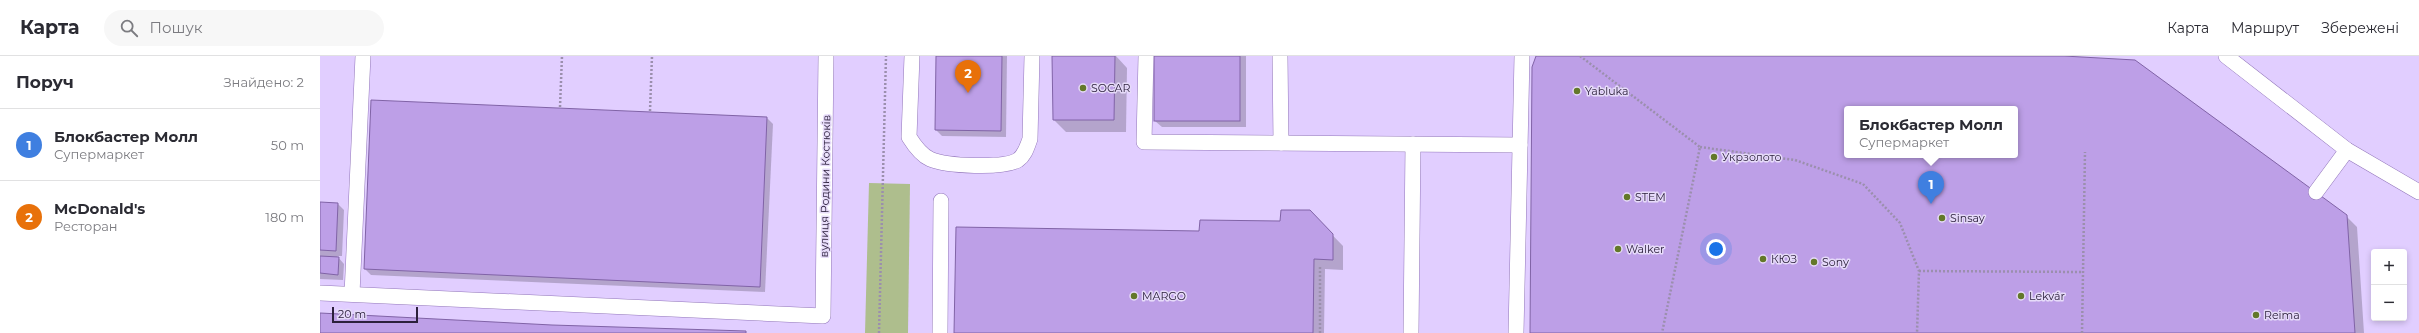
<!DOCTYPE html>
<html lang="uk">
<meta charset="utf-8">
<style>
body{margin:0;font-family:Montserrat,sans-serif;background:#f7f7f7;color:#2b2b33}
.controls{position:absolute;right:12px;bottom:12px;display:grid;overflow:hidden;border-radius:4px;box-shadow:0 2px 6px #0003}
.controls button{width:36px;height:36px;display:grid;place-items:center;padding:0;border:0;border-bottom:1px solid #e1e1e2;background:#fff;color:#2b2b33;font:20px sans-serif}
.scale{position:absolute;left:12px;bottom:10px;width:86px;box-sizing:border-box;padding-left:4px;border:2px solid #2c203c;border-top:0;font-size:11px;line-height:14px;white-space:nowrap;color:#2c203c;-webkit-text-stroke:3px #e6dbf9;paint-order:stroke}
.you{position:absolute;left:1396px;top:193px;width:14px;height:14px;margin:-10px;border:3px solid #fff;border-radius:50%;background:#1a73e8;box-shadow:0 0 0 6px #1a73e833}
.badge{display:grid;place-items:center;width:26px;height:26px;border-radius:50%;background:#0f766e;color:#fff;font-size:13px;font-weight:700}
.pin{position:absolute;translate:-50% -33px;filter:drop-shadow(0 1px 2px #0008)}
.pin::after{content:'';position:absolute;top:21px;width:14px;height:12px;background:inherit;clip-path:polygon(0 0,100% 0,50% 100%)}
.popup{position:absolute;left:1524px;top:50px;width:174px;height:52px;box-sizing:border-box;display:grid;place-content:center;border-radius:4px;background:#fff;filter:drop-shadow(0 1px 3px #0005);font-size:13px;white-space:nowrap;color:#7c7c81}
.popup b{font-size:15px;color:#2b2b33}
.popup::after{content:'';position:absolute;left:50%;top:100%;margin-left:-8px;border:8px solid transparent;border-top-color:#fff}
.list{margin:0;padding:0;list-style:none}
h2{display:flex;justify-content:space-between;align-items:center;height:52px;margin:0;padding:0 16px;font-size:17px}
h2 small{font-size:13px;font-weight:400;color:#7c7c81}
.list li{display:grid;grid-template-columns:26px 1fr auto;gap:12px;align-items:center;box-sizing:border-box;height:72px;padding:0 16px;border-top:1px solid #e1e1e2}
.list b{display:block;font-size:15px;white-space:nowrap}
.list p{margin:0;font-size:13px;white-space:nowrap;color:#7c7c81}
.list em{font-size:13px;font-style:normal;color:#7c7c81}
.icon{flex:none;width:22px;height:22px;fill:none;stroke:currentColor;stroke-width:2;stroke-linecap:round;stroke-linejoin:round}
.map{position:relative;flex:none;width:2099px;height:277px;overflow:hidden}
header{display:flex;align-items:center;gap:24px;box-sizing:border-box;height:56px;padding:0 20px;background:#fff;border-bottom:1px solid #e1e1e2}
header strong{font-size:19px}
nav{display:flex;gap:22px;margin-inline-start:auto;font-size:14px}
.search{width:280px;height:36px;background:#f7f7f7;display:flex;align-items:center;gap:10px;box-sizing:border-box;padding:0 14px;border-radius:22px;color:#7c7c81;font-size:15px}
main{display:flex}
aside{flex:1;background:#fff}
.map>svg:first-child{display:block}
.built{fill:#e1ceff;fill-rule:evenodd}
.green{fill:#aebe8d}
.shadow{fill:#0003;fill-rule:evenodd}
.building{fill:#bd9fe7;stroke:#8063a6;fill-rule:evenodd}
.lines{fill:none;stroke-linecap:round;stroke-linejoin:round}
.lane-casing{stroke:#9276ba;stroke-width:16}
.path{stroke:#9b8fad;stroke-width:2.5;stroke-dasharray:2 2;stroke-linecap:butt}
.lane{stroke:#fff;stroke-width:15}
.poi-dot{fill:#637829;stroke:#e6dbf9;stroke-width:1.5}
.labels{text-anchor:middle;dominant-baseline:central;stroke-width:3;stroke-linejoin:round;paint-order:stroke}
.poi-label{font-size:11px;fill:#2c203c;stroke:#e6dbf9;text-anchor:start}
.street-label{font-size:11px;fill:#2c203c;stroke:#e6dbf9}
</style>
<header>
<strong>Карта</strong>
<div class="search"><svg class="icon" aria-label="search" viewBox="0 0 24 24"><circle cx="10" cy="10" r="6"/><path d="M15 15l6 6"/></svg>Пошук</div>
<nav><a>Карта</a><a>Маршрут</a><a>Збережені</a></nav>
</header>
<main>
<aside>
<h2>Поруч<small>Знайдено: 2</small></h2>
<ul class="list">
<li><span class="badge" style="background:#3f7fe0">1</span><div><b>Блокбастер Молл</b><p>Супермаркет</p></div><em>50 m</em></li>
<li><span class="badge" style="background:#e8710a">2</span><div><b>McDonald's</b><p>Ресторан</p></div><em>180 m</em></li>
</ul>
</aside>
<div class="map">
<svg width="2099" height="277" viewBox="0 0 2099 277">
<rect width="100%" height="100%" fill="#e6dbf9"/>
<path class="built" d="M0 0H2099V277H0ZM1527 53H1695V99H1527ZM2054 196H2084V262H2054Z"/>
<path class="green" d="M549 127 590 128 588 277H545Z"/>
<g class="shadow">
<path d="M617 0H687L686 81 622 80 616 74Z"/>
<path d="M733 0H796L807 12 806 76H746L734 64Z"/>
<path d="M835 0H926V71H842L835 65Z"/>
<path d="M1217 0H1725L2026 160 2037 171 2044 277H1211ZM1527 53H1695V99H1527Z"/>
<path d="M447 62 453 68 445 236 51 219 45 213Z"/>
<path d="M0 147 18 148 24 154 22 200H17L24 208 23 224 0 223Z"/>
<path d="M989 155 1023 190V214L1005 213 1004 277H635L880 176 961 166Z"/>
</g>
<g class="building">
<path d="M616 0H682L681 75 615 74Z"/>
<path d="M732 0H795L794 64H733Z"/>
<rect x="834" y="0" width="86" height="65"/>
<path d="M1216 0H1744L1815 4 2027 159 2035 277H1210L1212 11ZM1527 53H1695V99H1527Z"/>
<path d="M51 44 447 61 440 231 44 213Z"/>
<path d="M0 146 18 147 16 195 0 194Z"/>
<path d="M961 154H990L1013 178V204L994 203 993 277H634L636 171 879 175 880 164 960 165Z"/>
<path d="M0 200 19 201 18 219 0 217Z"/>
<path d="M0 257 232 269 426 275V277H0Z"/>
</g>
<g class="lines">
<defs>
<g id="lane">
<path d="M592 0 589 81C594 89 601 99 610 103 626 110 683 113 698 104 705 99 707 91 710 83L712 0"/>
<path d="M826 0 824 86 1200 89"/>
<path d="M960 0 961 87"/>
<path d="M1906 0 2027 94 2099 136"/>
<path d="M1996 136 2027 94"/>
<path d="M0 237 503 260 506 0"/>
<path d="M32 238 43 0"/>
<path d="M620 277 621 145"/>
<path d="M1091 277 1093 88"/>
<path d="M1196 277 1202 0"/>
</g>
</defs>
<use href="#lane" class="lane-casing"/>
<g class="path">
<path d="M1260 0 1380 91 1342 277"/>
<path d="M240 51 242 0"/>
<path d="M330 55 332 0"/>
<path d="M1380 91 1475 104 1543 128 1580 167 1599 215 1597 277"/>
<path d="M1599 215 1763 216"/>
<path d="M559 277 566 0"/>
<path d="M1000 277V210"/>
<path d="M1762 277 1765 96"/>
</g>
<use href="#lane" class="lane"/>
</g>
<g class="poi-dot">
<circle cx="763" cy="32" r="4"/>
<circle cx="1257" cy="35" r="4"/>
<circle cx="1394" cy="101" r="4"/>
<circle cx="1307" cy="141" r="4"/>
<circle cx="1622" cy="162" r="4"/>
<circle cx="1298" cy="193" r="4"/>
<circle cx="1443" cy="203" r="4"/>
<circle cx="1494" cy="206" r="4"/>
<circle cx="814" cy="240" r="4"/>
<circle cx="1701" cy="240" r="4"/>
<circle cx="1936" cy="259" r="4"/>
</g>
<g class="labels">
<g class="poi-label">
<text x="771" y="32">SOCAR</text>
<text x="1265" y="35">Yabluka</text>
<text x="1402" y="101">Укрзолото</text>
<text x="1315" y="141">STEM</text>
<text x="1630" y="162">Sinsay</text>
<text x="1306" y="193">Walker</text>
<text x="1451" y="203">КЮЗ</text>
<text x="1502" y="206">Sony</text>
<text x="822" y="240">MARGO</text>
<text x="1709" y="240">Lekvár</text>
<text x="1944" y="259">Reima</text>
</g>
<g class="street-label">
<text transform="translate(505 130) rotate(-89)">вулиця Родини Костюків</text>
</g>
</g>
</svg>
<div class="controls">
<button>+</button>
<button>−</button>
</div>
<div class="scale">20 m</div>
<div class="you"></div>
<div class="pin badge" style="left:1611px;top:148px;background:#3f7fe0">1</div>
<div class="popup"><b>Блокбастер Молл</b>Супермаркет</div>
<div class="pin badge" style="left:648px;top:37px;background:#e8710a">2</div>
</div>
</main>
